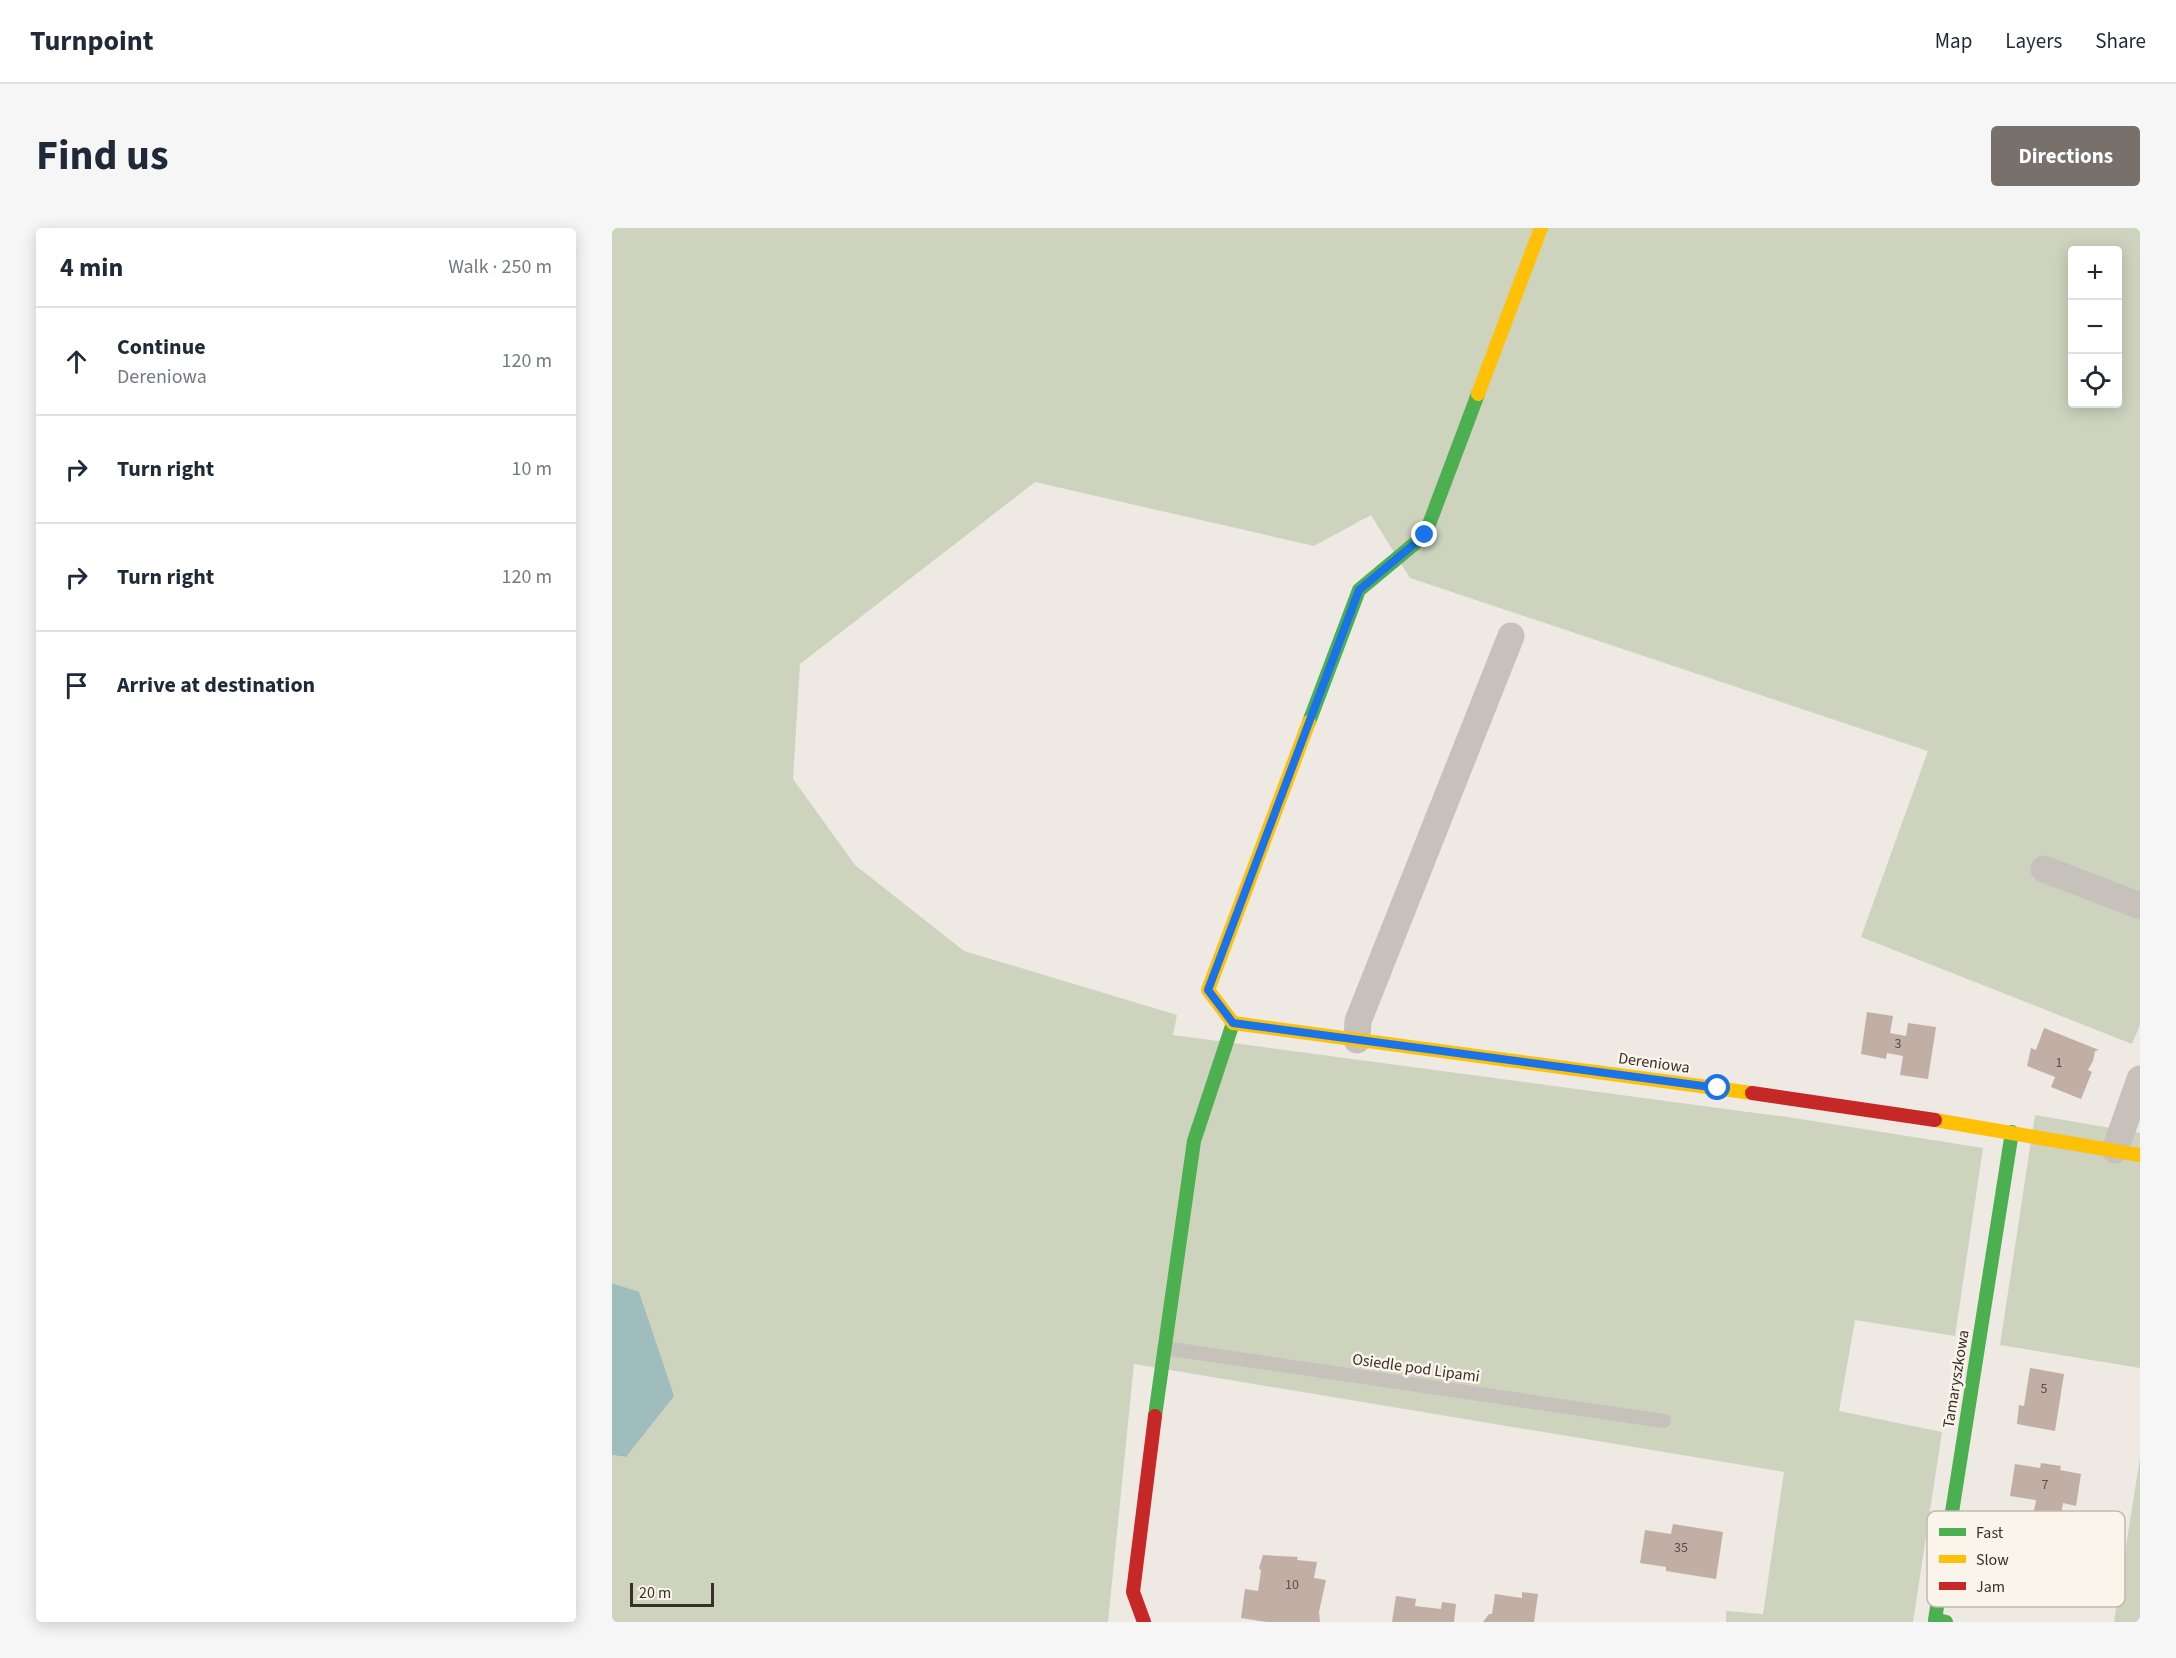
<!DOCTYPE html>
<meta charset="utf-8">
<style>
body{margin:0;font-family:"Source Sans 3",sans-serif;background:#f6f6f7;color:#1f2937}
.controls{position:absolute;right:18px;top:18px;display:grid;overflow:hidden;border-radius:6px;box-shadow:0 3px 15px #0003}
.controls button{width:54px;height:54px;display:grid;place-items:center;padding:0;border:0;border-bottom:2px solid #e0e1e3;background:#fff;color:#1f2937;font:30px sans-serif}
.scale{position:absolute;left:18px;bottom:15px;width:84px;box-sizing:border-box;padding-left:6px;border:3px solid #382f2a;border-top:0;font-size:16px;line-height:21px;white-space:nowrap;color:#382f2a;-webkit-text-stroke:4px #faf4eb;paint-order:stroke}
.stop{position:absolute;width:18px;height:18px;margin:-14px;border:4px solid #1a73e8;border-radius:50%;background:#fff}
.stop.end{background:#1a73e8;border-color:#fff;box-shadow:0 2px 6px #0008}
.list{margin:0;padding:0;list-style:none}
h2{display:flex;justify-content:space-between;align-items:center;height:78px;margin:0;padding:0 24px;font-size:26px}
h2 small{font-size:20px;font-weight:400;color:#747a83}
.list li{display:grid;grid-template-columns:39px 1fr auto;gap:18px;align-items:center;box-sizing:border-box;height:108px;padding:0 24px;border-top:2px solid #e0e1e3}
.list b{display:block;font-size:22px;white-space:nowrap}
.list p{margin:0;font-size:20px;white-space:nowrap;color:#747a83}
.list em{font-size:20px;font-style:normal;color:#747a83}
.icon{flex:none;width:33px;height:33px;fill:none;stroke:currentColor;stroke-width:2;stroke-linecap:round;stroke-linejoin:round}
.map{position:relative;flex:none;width:1528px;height:1394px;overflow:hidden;border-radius:6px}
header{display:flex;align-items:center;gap:36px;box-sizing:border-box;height:84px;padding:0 30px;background:#fff;border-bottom:2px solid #e0e1e3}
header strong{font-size:28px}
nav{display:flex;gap:33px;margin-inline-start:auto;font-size:21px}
.intro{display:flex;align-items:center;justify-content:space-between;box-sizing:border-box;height:144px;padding:0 36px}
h1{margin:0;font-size:42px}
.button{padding:15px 27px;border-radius:6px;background:#78706b;color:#fff;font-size:21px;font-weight:700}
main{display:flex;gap:36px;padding:0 36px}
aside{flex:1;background:#fff;border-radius:6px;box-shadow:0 3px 15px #0003}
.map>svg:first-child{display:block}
.green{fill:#ced3be;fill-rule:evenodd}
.water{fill:#a0bdbe}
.building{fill:#c1afa5}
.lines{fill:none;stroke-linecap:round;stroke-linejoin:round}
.lane{stroke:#c7c1bb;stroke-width:14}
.street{stroke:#c7c1bb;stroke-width:27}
.fast{stroke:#4caf50;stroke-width:14}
.slow{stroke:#ffc107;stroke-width:14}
.jam{stroke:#c62828;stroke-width:14}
.route{stroke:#1a73e8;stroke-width:8}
.labels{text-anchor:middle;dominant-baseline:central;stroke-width:5;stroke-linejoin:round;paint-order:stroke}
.number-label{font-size:14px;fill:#5a4f49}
.street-label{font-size:16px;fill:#382f2a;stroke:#faf4eb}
.key{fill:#faf4eb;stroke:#c0b9b1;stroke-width:1.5}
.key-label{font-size:16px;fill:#382f2a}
</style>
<header>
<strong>Turnpoint</strong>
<nav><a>Map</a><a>Layers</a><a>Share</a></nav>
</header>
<div class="intro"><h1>Find us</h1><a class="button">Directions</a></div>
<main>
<aside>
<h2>4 min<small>Walk · 250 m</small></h2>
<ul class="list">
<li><svg class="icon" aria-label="ahead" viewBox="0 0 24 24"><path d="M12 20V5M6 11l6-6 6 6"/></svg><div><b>Continue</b><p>Dereniowa</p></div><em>120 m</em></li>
<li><svg class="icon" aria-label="right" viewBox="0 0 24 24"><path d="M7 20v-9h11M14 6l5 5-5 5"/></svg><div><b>Turn right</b></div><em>10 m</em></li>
<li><svg class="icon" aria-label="right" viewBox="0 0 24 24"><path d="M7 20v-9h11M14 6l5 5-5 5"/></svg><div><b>Turn right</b></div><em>120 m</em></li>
<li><svg class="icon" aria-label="arrive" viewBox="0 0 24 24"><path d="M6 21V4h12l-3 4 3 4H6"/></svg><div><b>Arrive at destination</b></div></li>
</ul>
</aside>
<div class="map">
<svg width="1528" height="1394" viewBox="0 0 1528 1394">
<rect width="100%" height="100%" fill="#eee9e3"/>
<g class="green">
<path d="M0 0H1528V797L1520 816 1249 709 1316 523 798 350 759 287 702 318 423 254 188 436 181 551 243 637 352 723 565 787 561 807 1182 890 1371 920 1343 1108 1243 1092 1227 1183 1330 1204 1301 1394H1114V1383L1151 1386 1172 1244 522 1136 496 1394H0V1227L14 1229 27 1065 0 1055ZM1460 22H1506V176H1460Z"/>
<path d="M1423 887 1528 905V1140L1388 1117Z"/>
<path d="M1528 1230V1394H1502Z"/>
</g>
<path class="water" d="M0 1055 27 1064 62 1168 14 1229 0 1227Z"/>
<g class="building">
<path d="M1255 784 1281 788 1278 805 1294 808 1296 795 1324 799 1316 851 1288 847 1291 828 1275 825 1274 831 1249 826Z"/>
<path d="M1432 800 1487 822 1483 823 1481 833 1476 842 1480 844 1469 871 1439 859 1443 849 1415 838 1419 820 1424 822Z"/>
<path d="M1418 1140 1452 1146 1443 1203 1405 1196 1407 1177 1412 1178Z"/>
<path d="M1429 1235 1449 1238 1448 1242 1469 1246 1464 1278 1451 1275 1447 1299 1420 1294 1424 1272 1398 1268 1403 1236 1428 1240Z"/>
<path d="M1061 1296 1111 1304 1104 1351 1054 1343V1339L1028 1335 1033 1302 1059 1306Z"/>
<path d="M651 1327 686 1329 685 1332 705 1334 702 1350 714 1352 707 1384 708 1394H655L629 1390 633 1361 646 1363 649 1343 647 1340Z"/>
<path d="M910 1364 926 1366 922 1394H871L877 1386H880L883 1366 910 1370Z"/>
<path d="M784 1368 804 1371 803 1378 829 1381 830 1374 844 1376 842 1394H780Z"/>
</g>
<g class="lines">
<path class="lane" d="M552 1120 1052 1193"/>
<g class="street">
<path d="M1432 641 1528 678"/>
<path d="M745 812 746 793 899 408"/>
<path d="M1503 922 1528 851"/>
</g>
<g class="fast">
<path d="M697 494 747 362 813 307 866 166"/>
<path d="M543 1188 582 913 621 795"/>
<path d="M1334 1394 1323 1392 1400 904"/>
</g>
<g class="slow">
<path d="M866 166 929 0"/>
<path d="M621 795 1140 865"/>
<path d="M621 795 596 762 697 494"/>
<path d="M1323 892 1528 927"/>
</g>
<g class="jam">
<path d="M1140 865 1323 892"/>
<path d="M532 1394 521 1364 543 1188"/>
</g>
</g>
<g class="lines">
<path class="route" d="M813 307 747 362 596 762 621 795 1106 860"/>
</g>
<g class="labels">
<g class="number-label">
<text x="1286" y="816">3</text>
<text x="1447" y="835">1</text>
<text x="1432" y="1161">5</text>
<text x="1433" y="1257">7</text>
<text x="1069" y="1320">35</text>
<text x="680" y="1357">10</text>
</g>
<g class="street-label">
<text transform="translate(1042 835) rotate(8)">Dereniowa</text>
<text transform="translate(804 1140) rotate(8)">Osiedle pod Lipami</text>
<text transform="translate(1344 1151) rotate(-81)">Tamaryszkowa</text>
</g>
</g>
<rect x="1315" y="1283" width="198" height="96" rx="9" class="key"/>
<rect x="1327" y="1300" width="27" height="8" fill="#4caf50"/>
<rect x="1327" y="1327" width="27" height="8" fill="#ffc107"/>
<rect x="1327" y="1354" width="27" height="8" fill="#c62828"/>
<g class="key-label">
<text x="1364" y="1310">Fast</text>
<text x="1364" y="1337">Slow</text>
<text x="1364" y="1364">Jam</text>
</g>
</svg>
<div class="controls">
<button>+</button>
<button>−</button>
<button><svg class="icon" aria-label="locate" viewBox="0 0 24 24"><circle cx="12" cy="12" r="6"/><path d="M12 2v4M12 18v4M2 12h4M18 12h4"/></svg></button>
</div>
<div class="scale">20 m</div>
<div class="stop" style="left:1106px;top:860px"></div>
<div class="stop end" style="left:813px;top:307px"></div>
</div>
</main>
